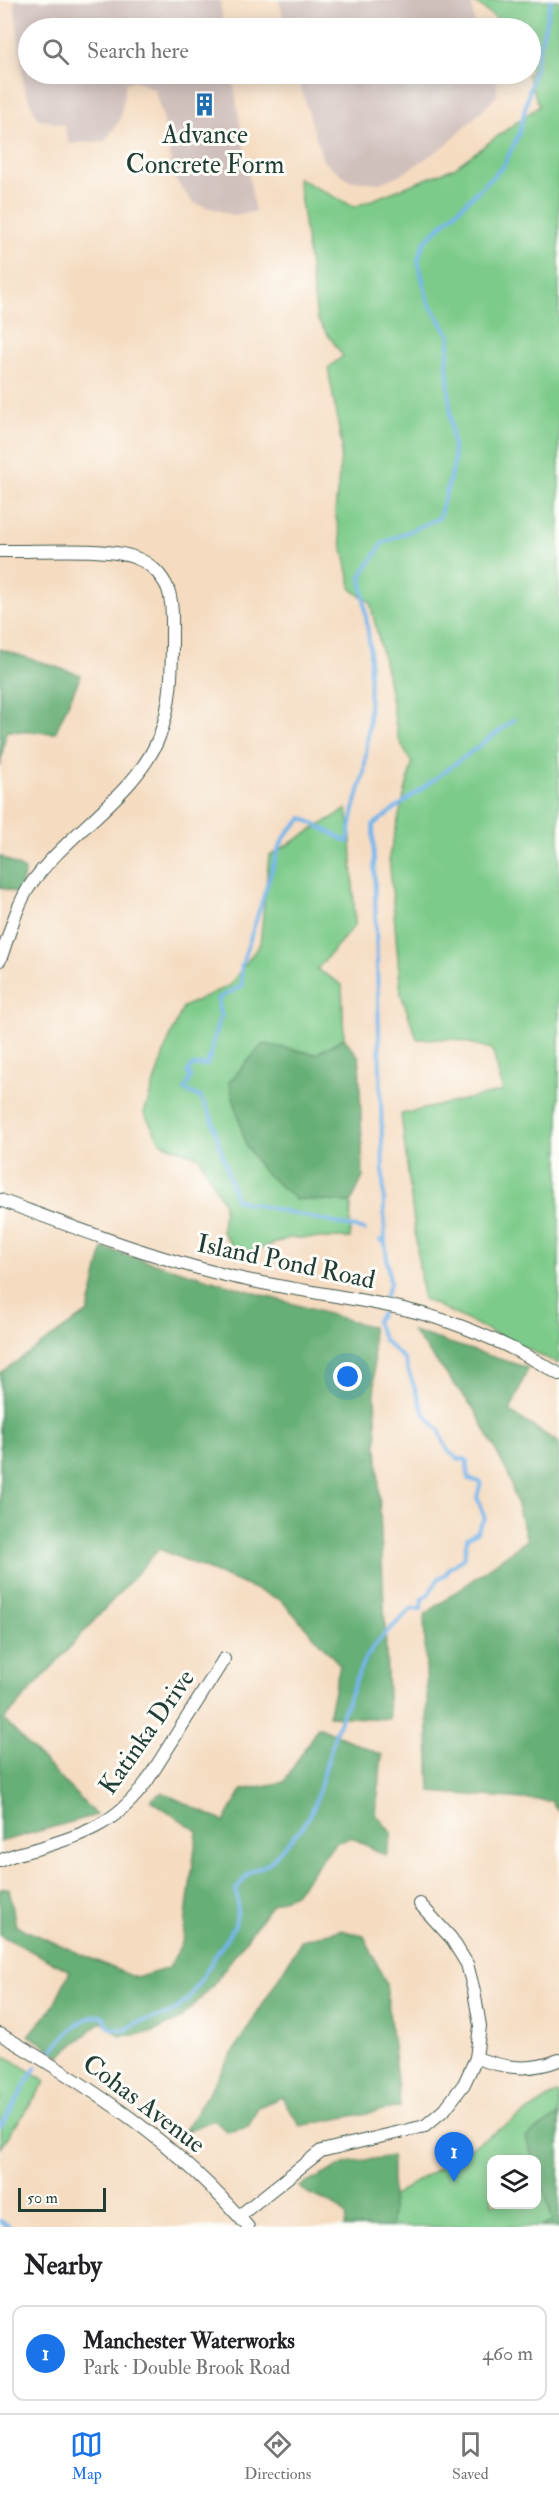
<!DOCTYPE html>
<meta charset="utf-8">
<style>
body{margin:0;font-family:"IM FELL Double Pica",serif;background:#f6f6f6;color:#202124}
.controls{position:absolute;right:18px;bottom:18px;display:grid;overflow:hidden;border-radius:12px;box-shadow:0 3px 15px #0003}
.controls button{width:54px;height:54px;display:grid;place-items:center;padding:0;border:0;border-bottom:2px solid #e0e0e0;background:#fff;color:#202124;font:30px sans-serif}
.scale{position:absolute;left:18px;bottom:15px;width:88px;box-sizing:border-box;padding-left:6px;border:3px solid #1f3d34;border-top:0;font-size:16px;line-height:21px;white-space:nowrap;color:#1f3d34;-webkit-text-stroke:4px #fdfcf7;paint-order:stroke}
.you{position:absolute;left:348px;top:1377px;width:21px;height:21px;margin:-15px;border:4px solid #fff;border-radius:50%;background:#1a73e8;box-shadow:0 0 0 9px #1a73e833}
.badge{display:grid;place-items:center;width:39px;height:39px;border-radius:50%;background:#1a73e8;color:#fff;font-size:20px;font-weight:700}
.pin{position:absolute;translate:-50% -50px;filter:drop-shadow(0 2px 3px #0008)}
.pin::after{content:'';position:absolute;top:32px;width:21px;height:18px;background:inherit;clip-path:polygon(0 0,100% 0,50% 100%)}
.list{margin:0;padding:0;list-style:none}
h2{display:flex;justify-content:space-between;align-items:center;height:78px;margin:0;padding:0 24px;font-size:26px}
h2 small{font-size:20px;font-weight:400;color:#757577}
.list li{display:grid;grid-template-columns:39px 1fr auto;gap:18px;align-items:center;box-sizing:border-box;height:96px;margin:0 12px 12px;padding:0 12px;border:2px solid #e0e0e0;border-radius:12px}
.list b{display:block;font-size:22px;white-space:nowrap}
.list p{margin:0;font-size:20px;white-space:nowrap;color:#757577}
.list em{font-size:20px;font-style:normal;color:#757577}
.icon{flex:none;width:33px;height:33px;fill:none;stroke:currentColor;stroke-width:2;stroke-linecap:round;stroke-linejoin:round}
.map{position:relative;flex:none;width:559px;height:2227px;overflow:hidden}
.search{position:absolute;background:#fff;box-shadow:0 3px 15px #0003;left:18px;right:18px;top:18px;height:66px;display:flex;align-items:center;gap:15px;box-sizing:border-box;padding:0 21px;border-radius:33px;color:#757577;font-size:22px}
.sheet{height:186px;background:#fff}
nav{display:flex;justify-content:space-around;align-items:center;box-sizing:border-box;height:84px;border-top:2px solid #e0e0e0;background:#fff;font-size:16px;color:#757577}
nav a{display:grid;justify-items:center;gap:3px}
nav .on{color:#1a73e8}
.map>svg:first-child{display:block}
.industrial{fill:#d0c0bc}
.green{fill:#7dcb8a;stroke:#4e845f;stroke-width:1.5;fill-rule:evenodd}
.forest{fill:#66af76;stroke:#427655;stroke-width:1.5}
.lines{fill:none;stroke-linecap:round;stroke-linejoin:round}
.stream{stroke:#76b5ea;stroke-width:4}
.minor-casing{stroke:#3f5549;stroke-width:14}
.minor{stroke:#fff;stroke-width:12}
.labels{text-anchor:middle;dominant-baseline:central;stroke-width:6;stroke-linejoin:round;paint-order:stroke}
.poi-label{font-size:26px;fill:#1f3d34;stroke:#fdfcf7}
.street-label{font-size:26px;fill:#1f3d34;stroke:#fdfcf7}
</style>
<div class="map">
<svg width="559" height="2227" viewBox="0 0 559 2227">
<rect width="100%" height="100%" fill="#fdfcf7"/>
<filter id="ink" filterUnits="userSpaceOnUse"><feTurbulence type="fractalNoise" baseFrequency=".0167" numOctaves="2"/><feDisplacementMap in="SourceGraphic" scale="12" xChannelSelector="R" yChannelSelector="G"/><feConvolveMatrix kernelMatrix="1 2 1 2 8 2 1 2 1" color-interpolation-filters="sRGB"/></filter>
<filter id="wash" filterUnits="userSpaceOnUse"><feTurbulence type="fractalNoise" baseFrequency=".008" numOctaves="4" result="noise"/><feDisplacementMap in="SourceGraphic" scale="24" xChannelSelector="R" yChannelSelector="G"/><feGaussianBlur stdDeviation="1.35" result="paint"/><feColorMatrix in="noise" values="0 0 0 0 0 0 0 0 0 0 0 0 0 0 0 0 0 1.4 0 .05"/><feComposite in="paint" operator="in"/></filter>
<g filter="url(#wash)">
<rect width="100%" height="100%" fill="#f5dcc1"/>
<g class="industrial">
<path d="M14 0H220L224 28H28V74H232L255 212 234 215 193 203 173 177 164 122 154 89 134 80 126 83 120 120 105 141 69 144 64 125 38 119 24 88Z"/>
<path d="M279 0H467L472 5 475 28H286Z"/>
<path d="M297 74H497V96L446 145 404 173 380 183 351 181 323 161Z"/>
</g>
<g class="green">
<path d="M471 0H559V1364L423 1299 401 1114 503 1091 492 1049 454 1039H417L401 994 389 856 412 764 398 738 387 674 370 602 352 590 335 513 342 446 328 368 343 356 317 319 298 178 354 207 454 168 539 106 527 74H530V28H510Z"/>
<path d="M347 809 351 838 355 925 317 969 342 985 344 1038 316 1054 263 1044 295 1199 351 1202 350 1238H289L239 1257 222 1231 224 1204 199 1157 161 1143 144 1113 166 1047 183 1007 230 985 260 944 269 856Z"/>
<path d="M5 2056 46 2081 0 2148V2065Z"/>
<path d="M557 2093 559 2095V2227H344ZM492 2160H536V2204H492Z"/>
</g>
<g class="forest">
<path d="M0 649 81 675 55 733 6 731 0 766Z"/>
<path d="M0 856 25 870 19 894 0 887Z"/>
<path d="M344 1038 359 1057 363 1177 351 1202 295 1199 261 1169 246 1145 229 1082 263 1044 316 1054Z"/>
<path d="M103 1248 372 1327 389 1719 328 1716 340 1665 281 1600 159 1549 4 1720 96 1815 0 1842V1373L88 1312Z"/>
<path d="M412 1331 528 1368 510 1412 559 1443V1812L551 1801 430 1792 424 1615 527 1540 508 1474 474 1409Z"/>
<path d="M318 1727 382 1755 376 1814 392 1834 386 1856 351 1837 335 1843 295 1894 272 1904 210 1989 180 2019 151 2033 120 2036 102 2021 60 2056 29 2035 51 2010 70 1971 0 1935V1889L9 1888 16 1926 136 1978 169 1968 183 1940 197 1831 151 1800 162 1792 224 1822 242 1790 284 1782Z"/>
<path d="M341 1930 364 1936 386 1984 400 2107 300 2126 282 2097 258 2107 248 2127 227 2132 214 2120 184 2132 302 1940Z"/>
<path d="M559 2115V2227H540L553 2221 537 2169 536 2160 533 2159 526 2137Z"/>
<path d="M392 2156V2227H344L347 2217C334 2198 316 2201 299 2187L346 2163Z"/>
</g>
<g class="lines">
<g class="stream">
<path d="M365 1230 236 1200 211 1116 200 1097 185 1090 191 1076 187 1073 192 1066 207 1065C214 1048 213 1030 222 1015L219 1012V998L242 986 241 968 279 847 288 832 303 818 348 842 353 813 364 773 369 724 370 648 361 576 383 543 439 518 454 464 447 363 450 336 428 302 418 260 424 242 503 167 519 134 551 0"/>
<path d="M380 1240 385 1243 390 1284 385 1298"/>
<path d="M385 1243 373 825 514 720"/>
<path d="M50 2053C65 2036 78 2017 102 2015L110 2028 126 2030 136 2023 170 2014 188 2000 235 1925 238 1906 236 1889 250 1872 268 1864 304 1825 315 1804 337 1728 363 1662 378 1641 411 1609H421L422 1599 428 1595 439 1578 446 1574 449 1568 464 1558 467 1538 477 1532 480 1525 485 1519 477 1497 481 1482 468 1479 467 1461 465 1459H458L448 1451 439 1430 424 1413 404 1359 384 1340 376 1322 381 1314"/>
<path d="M0 2126C15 2108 23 2086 36 2067"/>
<path d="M0 2221 9 2227"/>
</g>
</g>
</g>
<g filter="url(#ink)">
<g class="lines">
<defs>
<g id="minor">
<path d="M0 551C35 552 105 546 136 558 150 563 162 575 168 589 173 603 172 619 172 634 172 668 172 705 159 737 138 793 66 834 31 884 16 906 9 935 0 960"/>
<path d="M0 1200C76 1228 150 1257 229 1276 288 1290 349 1296 408 1310 462 1323 512 1346 559 1374"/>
<path d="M0 1861C12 1854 26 1852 40 1848 87 1833 117 1823 147 1781L224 1659"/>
<path d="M0 2034C94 2089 177 2143 248 2227"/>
<path d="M476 2058C505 2068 529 2072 559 2060"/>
<path d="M239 2216 321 2151 425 2126 445 2109 464 2084 476 2058 480 2026 474 1991 467 1964 451 1938 420 1904"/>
</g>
</defs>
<use href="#minor" class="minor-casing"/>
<use href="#minor" class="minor"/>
</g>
</g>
<defs>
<symbol id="building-bare" viewBox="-9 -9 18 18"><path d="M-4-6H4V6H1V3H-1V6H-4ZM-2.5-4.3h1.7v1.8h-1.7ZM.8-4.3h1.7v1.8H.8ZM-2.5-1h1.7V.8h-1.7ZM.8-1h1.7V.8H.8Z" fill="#1f6fb2" stroke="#fdfcf7" stroke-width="2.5" paint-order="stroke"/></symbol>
</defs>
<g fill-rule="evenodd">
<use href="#building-bare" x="188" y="88" width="33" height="33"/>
</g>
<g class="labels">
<g class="poi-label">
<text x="205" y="135">Advance<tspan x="205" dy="30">Concrete Form</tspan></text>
</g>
<g class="street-label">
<text transform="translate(286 1262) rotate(12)">Island Pond Road</text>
<text transform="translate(147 1732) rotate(-55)">Katinka Drive</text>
<text transform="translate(144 2104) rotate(37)">Cohas Avenue</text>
</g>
</g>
</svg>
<div class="controls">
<button><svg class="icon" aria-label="layers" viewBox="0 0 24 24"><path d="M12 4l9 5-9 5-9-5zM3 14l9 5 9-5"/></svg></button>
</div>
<div class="scale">50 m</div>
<div class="you"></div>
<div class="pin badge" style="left:454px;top:2182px">1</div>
<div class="search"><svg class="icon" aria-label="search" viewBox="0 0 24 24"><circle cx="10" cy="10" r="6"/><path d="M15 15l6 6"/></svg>Search here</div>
</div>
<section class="sheet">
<h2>Nearby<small></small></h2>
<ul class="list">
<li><span class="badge">1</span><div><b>Manchester Waterworks</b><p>Park · Double Brook Road</p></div><em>460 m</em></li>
</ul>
</section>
<nav>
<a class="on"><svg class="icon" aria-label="map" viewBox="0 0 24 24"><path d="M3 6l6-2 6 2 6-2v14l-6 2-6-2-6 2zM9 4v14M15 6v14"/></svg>Map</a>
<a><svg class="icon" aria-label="directions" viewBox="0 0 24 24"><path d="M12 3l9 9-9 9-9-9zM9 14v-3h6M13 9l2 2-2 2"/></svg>Directions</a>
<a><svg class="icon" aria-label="saved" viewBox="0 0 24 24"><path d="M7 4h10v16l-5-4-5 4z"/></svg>Saved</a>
</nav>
